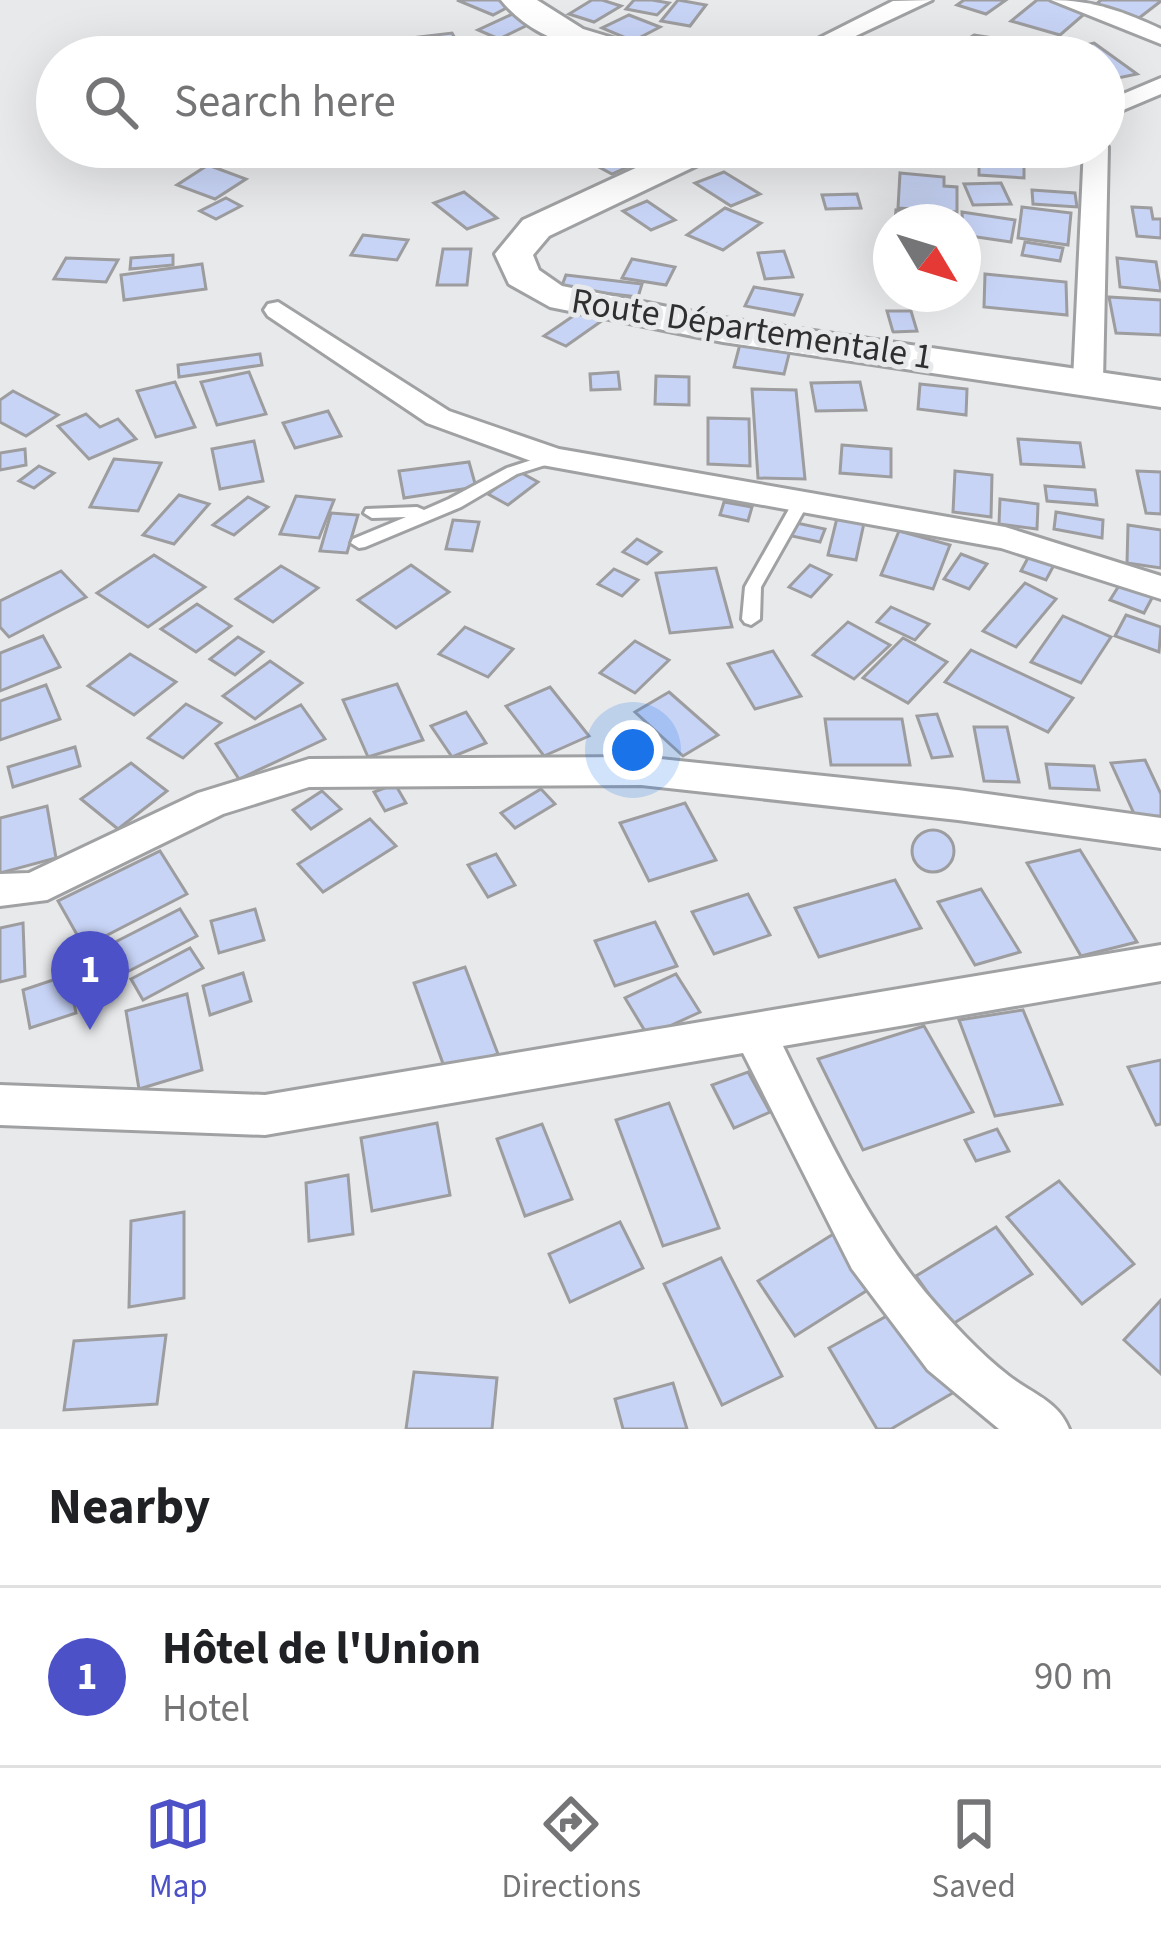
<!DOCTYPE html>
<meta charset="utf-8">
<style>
body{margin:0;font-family:"Source Sans 3",sans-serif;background:#f6f6f6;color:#202124}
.compass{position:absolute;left:873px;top:204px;width:108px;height:108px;border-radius:50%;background:#fff;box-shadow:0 12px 48px #0002;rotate:128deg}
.you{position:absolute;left:633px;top:750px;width:42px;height:42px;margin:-30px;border:9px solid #fff;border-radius:50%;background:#1a73e8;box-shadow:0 0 0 18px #1a73e833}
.badge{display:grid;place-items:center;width:78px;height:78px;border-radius:50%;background:#4c51c7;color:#fff;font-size:39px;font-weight:700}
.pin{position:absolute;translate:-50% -99px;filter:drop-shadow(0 3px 6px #0008)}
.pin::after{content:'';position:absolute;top:63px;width:42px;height:36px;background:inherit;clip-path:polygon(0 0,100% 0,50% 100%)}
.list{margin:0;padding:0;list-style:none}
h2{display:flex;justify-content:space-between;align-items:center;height:156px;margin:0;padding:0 48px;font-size:51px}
h2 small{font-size:39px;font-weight:400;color:#757577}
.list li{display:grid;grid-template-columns:78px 1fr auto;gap:36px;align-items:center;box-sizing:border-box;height:180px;padding:0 48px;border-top:3px solid #e0e0e0}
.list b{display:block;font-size:45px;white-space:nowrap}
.list p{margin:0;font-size:39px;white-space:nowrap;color:#757577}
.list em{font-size:39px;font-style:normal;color:#757577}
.icon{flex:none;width:66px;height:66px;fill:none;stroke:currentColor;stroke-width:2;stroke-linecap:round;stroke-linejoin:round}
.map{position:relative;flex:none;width:1161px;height:1429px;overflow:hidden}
.search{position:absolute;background:#fff;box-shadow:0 12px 48px #0002;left:36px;right:36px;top:36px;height:132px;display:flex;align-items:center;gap:30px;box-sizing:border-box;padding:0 42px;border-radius:66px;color:#757577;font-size:45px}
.sheet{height:336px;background:#fff}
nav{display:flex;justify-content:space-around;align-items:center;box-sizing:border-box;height:168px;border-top:3px solid #e0e0e0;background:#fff;font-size:33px;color:#757577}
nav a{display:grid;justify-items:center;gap:6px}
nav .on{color:#4c51c7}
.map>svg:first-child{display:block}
.building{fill:#c8d4f6;stroke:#9d9d9f;stroke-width:3}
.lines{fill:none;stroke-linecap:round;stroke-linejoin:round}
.service-casing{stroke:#a0a1a3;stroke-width:6}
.minor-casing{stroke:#a0a1a3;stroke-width:6}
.secondary-casing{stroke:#a0a1a3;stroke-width:6}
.service{fill:#fff;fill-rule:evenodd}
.minor{fill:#fff;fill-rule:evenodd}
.secondary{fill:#fff;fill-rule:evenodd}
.labels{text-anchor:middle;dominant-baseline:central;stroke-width:10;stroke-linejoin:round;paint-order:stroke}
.far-street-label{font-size:36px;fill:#2f2f30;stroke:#e8e9eb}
</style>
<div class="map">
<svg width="1161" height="1429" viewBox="0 0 1161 1429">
<rect width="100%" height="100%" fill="#e8e9eb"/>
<g class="building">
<path d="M457 0H508L516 3 493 15Z"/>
<path d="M592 0H602L621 6 594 22 569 14Z"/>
<path d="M634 0H652L669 3 657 15 626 9Z"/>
<path d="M678 0 706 5 690 26 661 21Z"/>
<path d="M964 0H1006L986 14 957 5Z"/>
<path d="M1037 0H1052L1089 10 1060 35 1011 21Z"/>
<path d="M1101 0H1161V1L1139 18 1095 5Z"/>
<path d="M519 11 540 19 499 39 478 30Z"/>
<path d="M629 15 660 27 633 41 602 28Z"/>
<path d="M452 33 461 49 402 57 394 40Z"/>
<path d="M974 35 993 38 1017 46 1002 57H993L958 45Z"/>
<path d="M533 41 560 55 492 57Z"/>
<path d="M1094 43 1137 74 1104 81V57L1045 54Z"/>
<path d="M516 147H580L536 162Z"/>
<path d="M942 147 948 150 906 166 876 148Z"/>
<path d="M979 147H1010V156L1024 157V178L979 175Z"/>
<path d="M610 151 634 164 612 174 588 161Z"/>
<path d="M208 165 246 179 215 199 177 185Z"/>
<path d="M724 172 760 194 731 206 695 183Z"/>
<path d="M900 173 944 177V186L957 187V212L898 208Z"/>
<path d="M1001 183 1011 204 973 205 964 184Z"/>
<path d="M1032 190 1075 193 1077 207 1033 204Z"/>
<path d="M464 192 497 218 467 229 434 203Z"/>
<path d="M857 194 861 208 826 209 822 195Z"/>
<path d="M226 198 241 206 216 219 200 211Z"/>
<path d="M647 201 675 220 651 230 623 211Z"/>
<path d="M1022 207 1071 213 1068 245 1018 238Z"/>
<path d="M1132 207 1151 208 1153 219H1161V238L1137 236Z"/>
<path d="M725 208 761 223 723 250 687 235Z"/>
<path d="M896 210 935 214 934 222H895Z"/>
<path d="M962 212 1015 220 1011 242 963 235Z"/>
<path d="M363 235 408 240 397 260 351 255Z"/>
<path d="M1025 242 1063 248 1060 261 1022 255Z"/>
<path d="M443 249H471L467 285H437Z"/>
<path d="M784 251 793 277 765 279 758 253Z"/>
<path d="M173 255V265L130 269 131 258Z"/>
<path d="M66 258 118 260 106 282 54 279Z"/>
<path d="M1117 258 1156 262 1161 291 1120 287Z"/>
<path d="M632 259 675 267 666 285 622 278Z"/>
<path d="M202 264 206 289 124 300 121 275Z"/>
<path d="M985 274 1066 282 1067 315 984 307Z"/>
<path d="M566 275 642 284 638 297 561 288Z"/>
<path d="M754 287 802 295 794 315 745 306Z"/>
<path d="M1109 297 1161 300V335L1116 333Z"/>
<path d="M582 310 603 320 566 346 544 336Z"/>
<path d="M887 311H911L917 331 893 332Z"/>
<path d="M740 344 790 350 784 374 734 367Z"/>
<path d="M260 354 262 365 179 377 178 365Z"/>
<path d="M249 372 266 414 217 425 201 382Z"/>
<path d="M618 372 620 389 591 390 590 374Z"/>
<path d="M656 376 689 377V405L655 404Z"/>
<path d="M175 382 195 427 156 437 137 391Z"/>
<path d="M860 382 866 410 816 411 811 383Z"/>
<path d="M920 384 967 389 966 415 918 409Z"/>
<path d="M752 389 796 390 805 479 758 478Z"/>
<path d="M13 391 58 415 26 436 0 422V400Z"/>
<path d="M328 411 341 436 295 448 283 423Z"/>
<path d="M86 414 100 427 118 419 136 439 89 459 58 426Z"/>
<path d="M708 418 749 419 750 466 708 464Z"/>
<path d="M1018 439 1080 443 1084 467 1021 464Z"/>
<path d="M254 441 263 481 220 489 212 449Z"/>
<path d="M842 445 891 449V477L840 473Z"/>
<path d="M25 449 26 465 0 470V453Z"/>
<path d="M114 459 161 463 138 511 90 507Z"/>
<path d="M469 462 476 487 404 498 399 471Z"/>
<path d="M39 466 54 473 34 488 19 481Z"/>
<path d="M518 471 538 482 508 505 488 494Z"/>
<path d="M955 471 992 475 991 517 953 512Z"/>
<path d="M1137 471 1161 472V514L1146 513Z"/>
<path d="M1045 486 1095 490 1097 505 1047 501Z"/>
<path d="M179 495 209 504 174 544 143 535Z"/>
<path d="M296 496 334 500 319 538 280 534Z"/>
<path d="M248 497 268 507 234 535 213 525Z"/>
<path d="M1000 499 1038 504 1037 529 999 524Z"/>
<path d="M724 502 752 507 748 521 720 515Z"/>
<path d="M1056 512 1103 520 1102 538 1054 529Z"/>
<path d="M331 513 358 515 347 553 320 551Z"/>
<path d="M837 518 864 523 856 560 828 555Z"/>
<path d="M453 520 479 522 472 551 446 549Z"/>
<path d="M792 522 825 529 820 542 787 535Z"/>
<path d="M1128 525 1161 530V568L1127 563Z"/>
<path d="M899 531 950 545 933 589 881 575Z"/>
<path d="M637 539 661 552 647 564 623 552Z"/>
<path d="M961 554 987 564 969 589 944 579Z"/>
<path d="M1030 554 1055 563 1046 580 1021 571Z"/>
<path d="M154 555 205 587 148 627 97 593Z"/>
<path d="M411 565 449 592 396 628 358 600Z"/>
<path d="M810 565 831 575 811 597 789 587Z"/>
<path d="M281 566 318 588 273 622 236 599Z"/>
<path d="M716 568 732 627 670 633 656 573Z"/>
<path d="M614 569 638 580 622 596 598 584Z"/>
<path d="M61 571 86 597 9 637 0 627V601Z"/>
<path d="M1025 583 1056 599 1016 647 983 631Z"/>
<path d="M1120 584 1153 596 1144 613 1110 600Z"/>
<path d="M197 604 231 626 196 652 161 629Z"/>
<path d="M891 607 929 624 915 640 877 622Z"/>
<path d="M1126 615 1161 627 1159 652 1115 636Z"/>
<path d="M1063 616 1111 637 1081 683 1031 662Z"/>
<path d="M848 622 890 645 854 679 813 655Z"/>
<path d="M465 627 513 649 488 677 439 654Z"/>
<path d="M43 636 60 667 0 691V653Z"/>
<path d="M238 637 263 652 235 675 210 659Z"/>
<path d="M903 638 947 662 908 703 863 678Z"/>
<path d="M635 641 669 660 635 693 600 673Z"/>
<path d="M971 650 1073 698 1048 732 945 682Z"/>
<path d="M773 651 801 696 755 709 728 664Z"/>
<path d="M130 654 176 682 134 715 88 686Z"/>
<path d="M270 661 302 683 255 719 223 696Z"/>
<path d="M397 684 423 740 368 757 343 700Z"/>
<path d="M46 685 60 719 0 740V701Z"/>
<path d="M550 687 589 736 544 756 506 706Z"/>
<path d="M669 692 718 735 683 756 635 712Z"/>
<path d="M186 704 221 723 183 758 148 738Z"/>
<path d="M301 705 325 739 239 779 216 744Z"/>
<path d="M466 712 486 743 452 757 431 726Z"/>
<path d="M937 714 952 756 932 758 917 716Z"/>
<path d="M825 719H902L910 765H831Z"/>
<path d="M974 727H1007L1019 782 984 781Z"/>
<path d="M75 747 80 766 13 787 8 767Z"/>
<path d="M1145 760 1161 794V816L1136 818 1111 763Z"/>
<path d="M131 763 167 791 118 829 81 799Z"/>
<path d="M1046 764 1094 766 1099 790 1050 788Z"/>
<path d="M395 784 406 803 385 811 374 792Z"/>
<path d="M541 789 555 804 515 828 501 813Z"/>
<path d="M322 791 341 809 311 829 293 810Z"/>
<path d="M685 803 716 860 649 881 620 823Z"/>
<path d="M47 806 56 858 0 873V818Z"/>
<path d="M370 819 396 846 323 892 298 864Z"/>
<circle cx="933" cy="851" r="21"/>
<path d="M1080 850 1137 942 1081 956 1027 863Z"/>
<path d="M160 851 187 894 84 947 58 901Z"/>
<path d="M496 854 515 885 488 897 468 865Z"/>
<path d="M895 880 921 928 819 957 795 908Z"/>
<path d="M981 889 1020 952 975 965 938 902Z"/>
<path d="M748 894 770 935 714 954 692 912Z"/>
<path d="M180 909 197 936 96 988 80 960Z"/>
<path d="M255 909 264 940 219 953 211 921Z"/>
<path d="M655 922 677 966 615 986 595 941Z"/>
<path d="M23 923 25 976 0 982V928Z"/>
<path d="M190 948 203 968 143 1000 131 979Z"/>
<path d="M465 967 498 1054 446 1072 414 983Z"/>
<path d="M243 973 251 1001 210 1015 203 986Z"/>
<path d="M676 974 700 1012 648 1036 625 998Z"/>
<path d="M68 975 76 1013 30 1028 23 990Z"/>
<path d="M187 994 202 1070 139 1089 126 1011Z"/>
<path d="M1023 1010 1062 1104 995 1116 959 1020Z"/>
<path d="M924 1026 973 1112 863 1150 818 1059Z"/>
<path d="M1161 1060V1124L1156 1125 1128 1067Z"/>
<path d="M748 1072 770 1112 734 1128 712 1085Z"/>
<path d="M669 1103 719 1228 663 1246 616 1120Z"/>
<path d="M437 1123 450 1195 372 1211 361 1138Z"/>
<path d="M542 1124 572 1199 525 1216 497 1139Z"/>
<path d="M997 1129 1009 1151 976 1161 965 1140Z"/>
<path d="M348 1175 353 1234 309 1241 306 1183Z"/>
<path d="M1059 1181 1134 1264 1082 1304 1007 1217Z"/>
<path d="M184 1212V1298L129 1307 131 1221Z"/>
<path d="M620 1222 643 1268 570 1302 549 1254Z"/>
<path d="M996 1227 1032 1274 951 1325 916 1276Z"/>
<path d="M835 1233 874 1286 795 1336 758 1281Z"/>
<path d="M721 1258 782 1376 722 1405 664 1284Z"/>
<path d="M1161 1300V1374L1124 1340Z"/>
<path d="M903 1307 956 1391 891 1429H877L829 1348Z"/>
<path d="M166 1335 157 1404 64 1410 74 1341Z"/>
<path d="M414 1372 497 1378 492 1429H406Z"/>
<path d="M673 1383 687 1429H623L615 1399Z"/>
</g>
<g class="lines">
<defs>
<g id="service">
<path d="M553 453 558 455V461L517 474 461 507 365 547 359 548 351 543 353 539 406 517 372 518 364 513 366 509 417 507 424 510 449 499 507 468Z"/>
<path d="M801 497 809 502 761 587 760 619 751 625 745 623 742 619 745 587 793 502Z"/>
</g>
<g id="minor">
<path d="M932 0 811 57H782L893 1Z"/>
<path d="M1051 0C1093 0 1124 12 1161 29V44Z"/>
<path d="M1161 78V94L1104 118V102Z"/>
<path d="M1104 142 1108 147 1103 381 1088 390 1073 381 1084 147H1104Z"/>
<path d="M278 302 449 411 559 449 1005 527 1161 576V599L1001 548 542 465 427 423 268 316 264 310 268 304Z"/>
<path d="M641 757 958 790 1161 818V848L958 820 641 785 309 787 223 814 47 900 0 906V874L29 873 198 793 309 759Z"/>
<path d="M1161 945V981L783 1046C824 1130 865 1219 925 1292 951 1322 978 1352 1009 1376 1032 1394 1058 1401 1069 1429H999L928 1370 852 1269 743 1053 265 1135 0 1125V1085L265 1095Z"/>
</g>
<g id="secondary">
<path d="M501 0H537L583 29 653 50 658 57C603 57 538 46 501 0Z"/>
<path d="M681 147H726L721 154 549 236 533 255 539 270 562 286 723 318 1161 381V407L723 342 550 307 509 284 495 254 523 220Z"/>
</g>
</defs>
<use href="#service" class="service-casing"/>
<use href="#minor" class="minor-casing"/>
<use href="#secondary" class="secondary-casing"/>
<use href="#service" class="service"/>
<use href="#minor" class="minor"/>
<use href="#secondary" class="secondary"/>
</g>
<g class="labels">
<g class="far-street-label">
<text transform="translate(752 329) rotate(9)">Route Départementale 1</text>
</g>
</g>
</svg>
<svg class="compass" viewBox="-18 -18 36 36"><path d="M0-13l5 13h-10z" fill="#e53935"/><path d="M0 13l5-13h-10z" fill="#757577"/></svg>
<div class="you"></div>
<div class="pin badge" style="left:90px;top:1030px">1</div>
<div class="search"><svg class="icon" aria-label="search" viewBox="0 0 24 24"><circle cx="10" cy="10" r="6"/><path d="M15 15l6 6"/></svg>Search here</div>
</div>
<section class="sheet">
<h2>Nearby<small></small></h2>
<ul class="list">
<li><span class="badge">1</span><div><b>Hôtel de l'Union</b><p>Hotel</p></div><em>90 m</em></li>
</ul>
</section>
<nav>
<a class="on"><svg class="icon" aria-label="map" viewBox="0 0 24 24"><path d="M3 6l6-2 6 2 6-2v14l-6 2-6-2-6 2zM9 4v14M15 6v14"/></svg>Map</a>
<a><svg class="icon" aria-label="directions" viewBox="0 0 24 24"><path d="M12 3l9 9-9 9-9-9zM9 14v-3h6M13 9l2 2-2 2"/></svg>Directions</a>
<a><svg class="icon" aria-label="saved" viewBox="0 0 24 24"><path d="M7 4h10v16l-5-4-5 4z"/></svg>Saved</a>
</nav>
